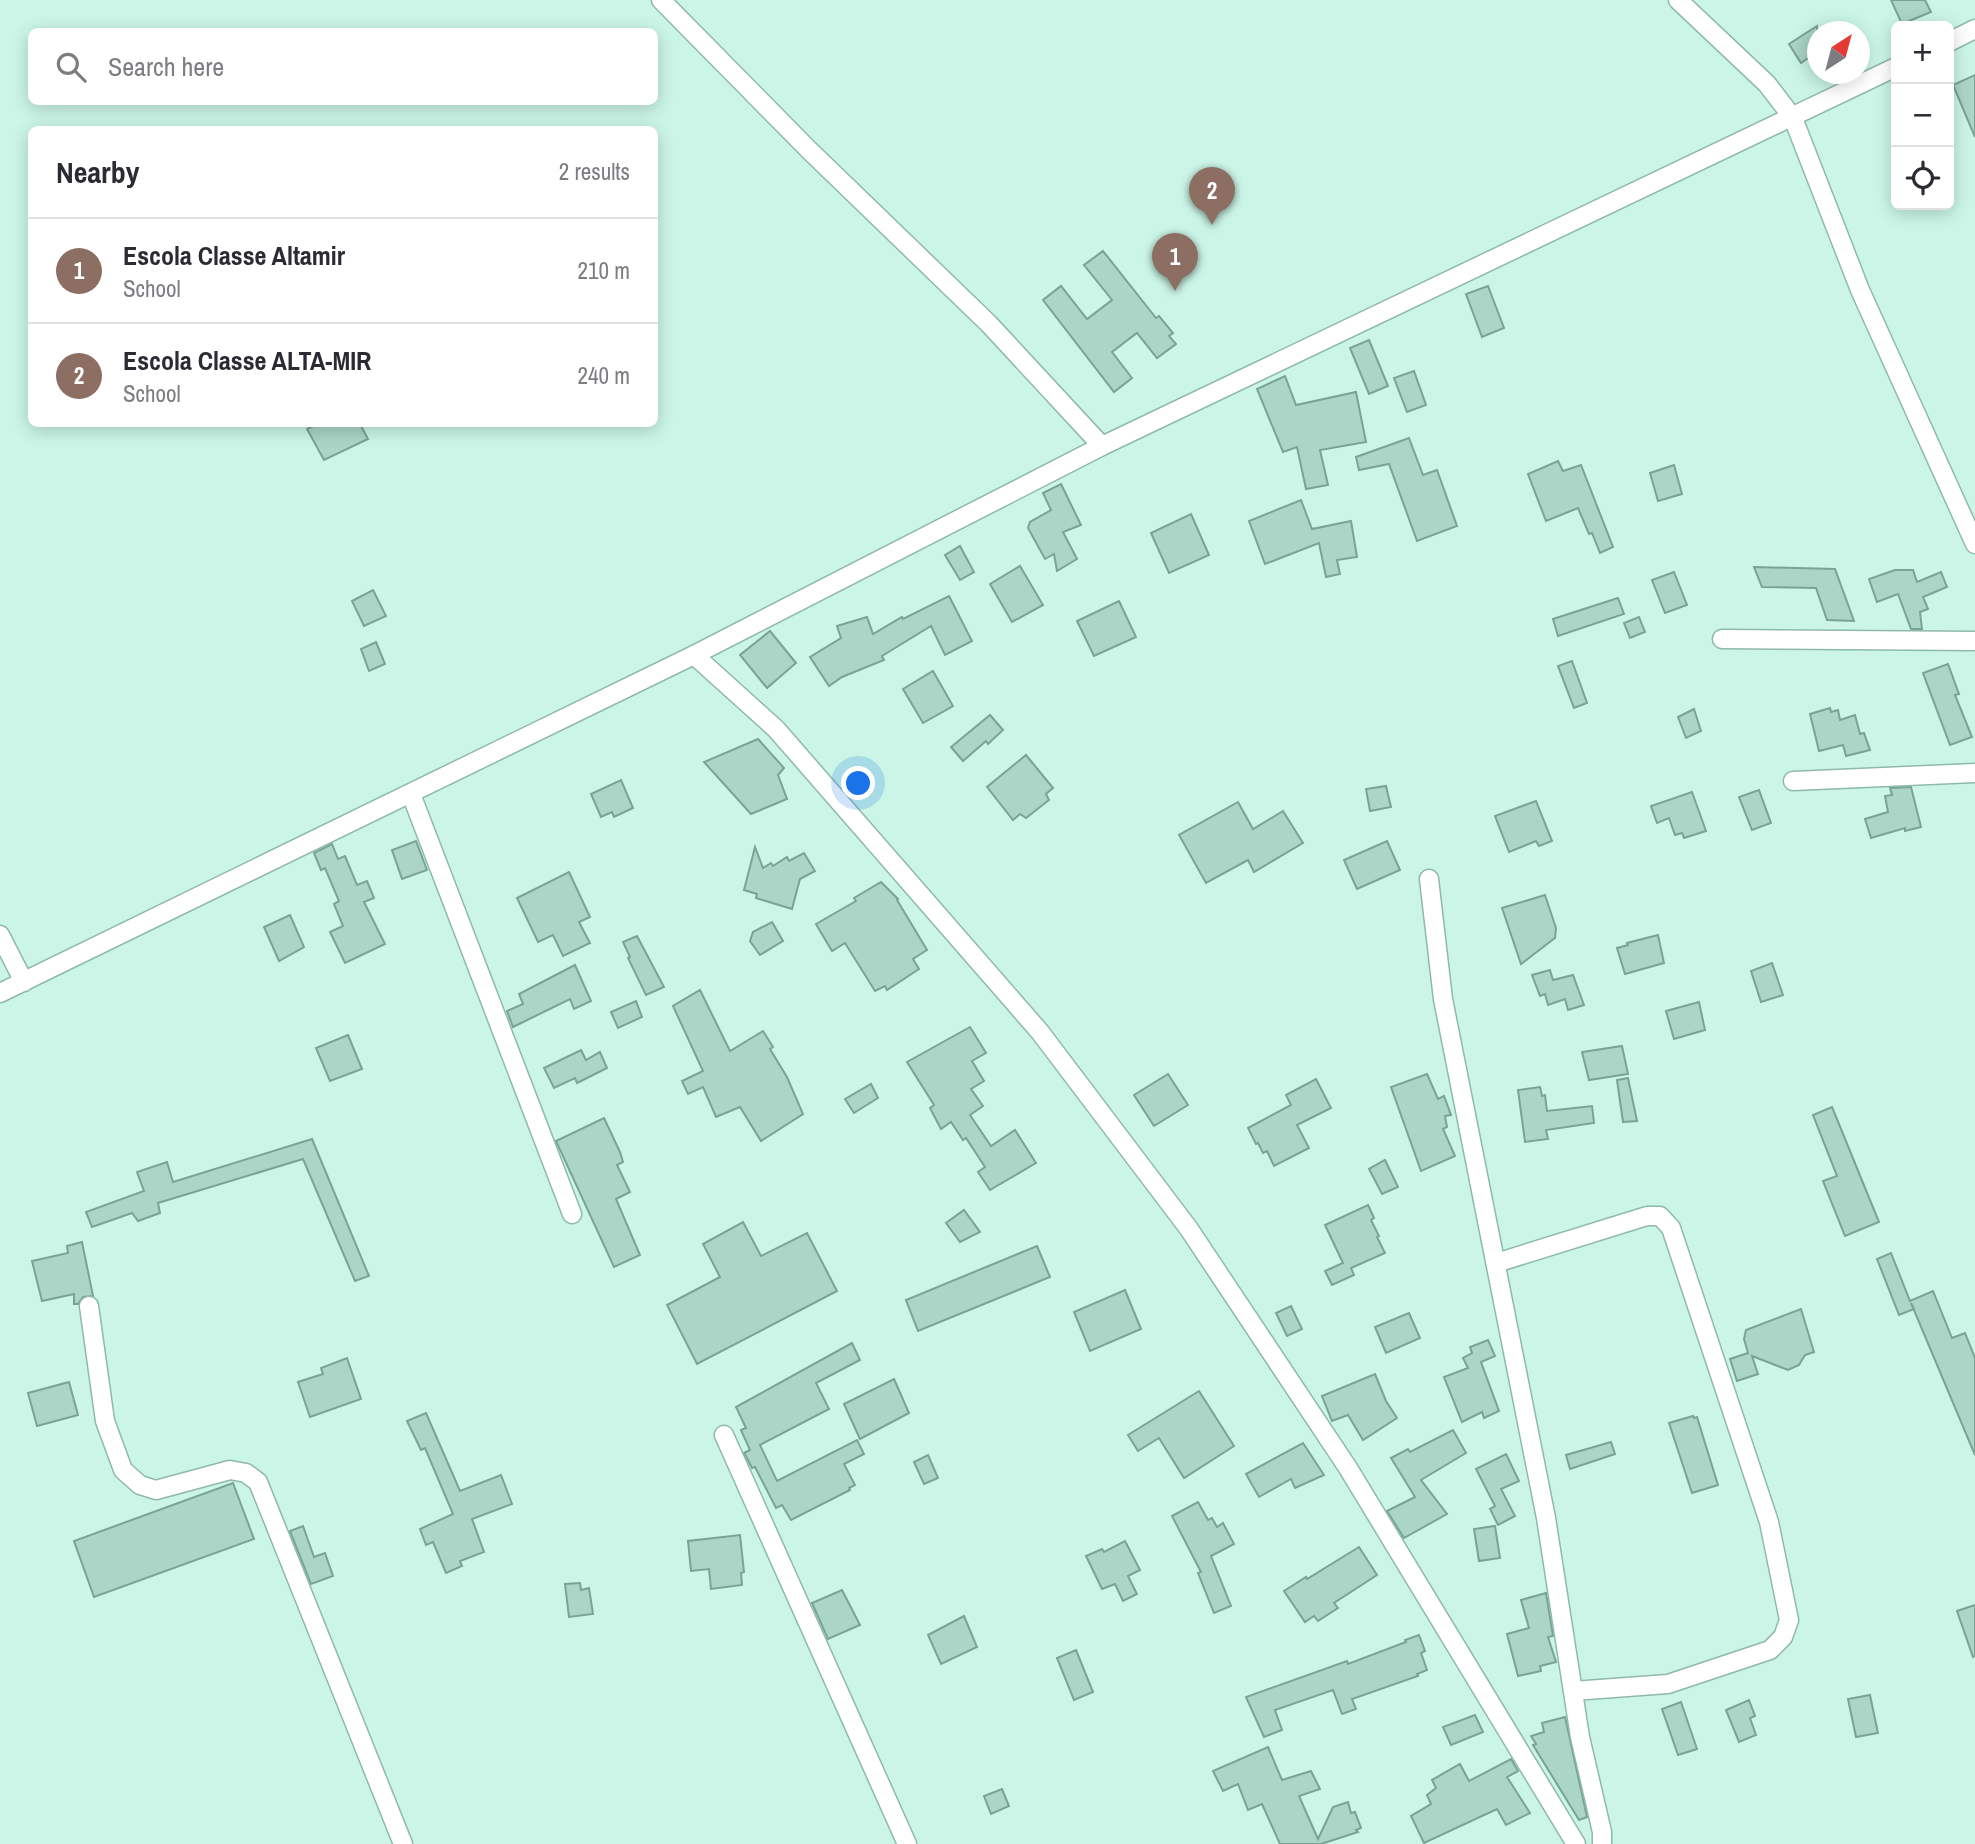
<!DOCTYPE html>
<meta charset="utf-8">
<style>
body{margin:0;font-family:"Archivo Narrow",sans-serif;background:#f7f7f7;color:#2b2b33}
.controls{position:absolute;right:21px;top:21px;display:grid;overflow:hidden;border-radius:10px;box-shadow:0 4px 18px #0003}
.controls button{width:63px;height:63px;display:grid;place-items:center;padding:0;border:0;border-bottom:2px solid #e1e1e2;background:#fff;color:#2b2b33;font:35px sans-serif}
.compass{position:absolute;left:1807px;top:21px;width:63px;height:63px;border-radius:50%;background:#fff;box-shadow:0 4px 18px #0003;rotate:36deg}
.you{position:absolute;left:859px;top:784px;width:24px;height:24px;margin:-18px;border:5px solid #fff;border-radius:50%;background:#1a73e8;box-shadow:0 0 0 10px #1a73e833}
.badge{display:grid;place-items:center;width:46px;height:46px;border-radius:50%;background:#b45309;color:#fff;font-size:23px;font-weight:700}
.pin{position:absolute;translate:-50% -58px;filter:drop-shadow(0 2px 4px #0008)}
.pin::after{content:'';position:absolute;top:37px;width:24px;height:21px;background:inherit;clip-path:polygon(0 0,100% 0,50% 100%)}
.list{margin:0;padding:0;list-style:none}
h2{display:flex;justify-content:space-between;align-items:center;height:91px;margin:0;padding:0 28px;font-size:30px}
h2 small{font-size:23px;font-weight:400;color:#7c7c81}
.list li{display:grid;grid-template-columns:46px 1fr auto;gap:21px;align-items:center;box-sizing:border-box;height:105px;padding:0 28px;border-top:2px solid #e1e1e2}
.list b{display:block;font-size:26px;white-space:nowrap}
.list p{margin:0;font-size:23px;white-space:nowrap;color:#7c7c81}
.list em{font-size:23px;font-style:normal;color:#7c7c81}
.icon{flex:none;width:38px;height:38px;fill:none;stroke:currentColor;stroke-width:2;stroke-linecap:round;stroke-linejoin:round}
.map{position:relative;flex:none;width:1975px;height:1844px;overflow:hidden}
.search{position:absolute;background:#fff;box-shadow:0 4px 18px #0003;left:28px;top:28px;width:630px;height:77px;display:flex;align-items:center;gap:18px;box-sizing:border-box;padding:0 24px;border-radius:10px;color:#7c7c81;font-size:26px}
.panel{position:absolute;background:#fff;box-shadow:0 4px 18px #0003;left:28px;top:126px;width:630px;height:301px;border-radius:10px}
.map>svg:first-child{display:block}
.building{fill:#abd6c7;stroke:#79a394;stroke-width:2}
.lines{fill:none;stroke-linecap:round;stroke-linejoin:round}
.street-casing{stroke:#8fb9aa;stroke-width:21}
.street{stroke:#fff;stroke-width:18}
</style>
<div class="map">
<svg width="1975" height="1844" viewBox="0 0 1975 1844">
<rect width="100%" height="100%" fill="#cbf6e7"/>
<g class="building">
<path d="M1891 0H1925L1931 12 1902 24Z"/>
<path d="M1817 26V52L1801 63 1789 44Z"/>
<path d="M1975 75V137L1953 85Z"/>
<path d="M1103 251 1156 318 1159 316 1173 333 1169 336 1176 344 1157 358 1137 333 1112 352 1132 378 1114 392 1043 300 1061 286 1087 319 1112 300 1084 265Z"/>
<path d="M1488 286 1504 328 1482 337 1466 294Z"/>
<path d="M1369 340 1388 386 1369 394 1350 348Z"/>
<path d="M1414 371 1426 405 1407 412 1394 378Z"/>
<path d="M1285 376 1296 405 1356 392 1366 442 1320 450 1328 485 1306 489 1297 447 1283 452 1257 389Z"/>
<path d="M317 424H360L368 439 324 460 307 429Z"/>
<path d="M1409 438 1423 475 1437 470 1457 526 1417 541 1389 464 1359 470 1356 457Z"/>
<path d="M1558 461 1563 471 1581 465 1613 547 1600 553 1592 533 1589 534 1578 508 1546 521 1528 474Z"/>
<path d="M1674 465 1682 494 1658 501 1650 473Z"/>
<path d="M1061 484 1081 525 1063 532 1077 559 1057 571 1054 554 1045 559 1028 528 1030 522 1051 510 1043 493Z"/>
<path d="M1301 500 1312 529 1351 521 1357 557 1337 560 1340 574 1326 577 1319 543 1265 564 1249 521Z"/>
<path d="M1191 514 1209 555 1169 573 1151 533Z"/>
<path d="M960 546 974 572 960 580 945 555Z"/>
<path d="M1020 566 1043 605 1012 622 990 584Z"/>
<path d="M1754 567 1835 569 1854 621 1827 620 1816 588 1762 587Z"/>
<path d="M1895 570H1913L1917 582 1941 572 1947 587 1923 597 1928 609 1920 612 1922 629H1911L1898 594 1877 602 1869 579Z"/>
<path d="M1674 572 1687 605 1665 613 1652 580Z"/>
<path d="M373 590 386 616 364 626 352 601Z"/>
<path d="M949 596 972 641 945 655 931 626 882 656 884 660 842 677 829 686 810 657 841 638 837 626 867 617 873 634 902 617 903 619Z"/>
<path d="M1618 598 1624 614 1558 636 1553 619Z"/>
<path d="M1119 601 1136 637 1094 656 1077 621Z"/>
<path d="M1639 617 1645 632 1630 638 1624 623Z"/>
<path d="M770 631 796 663 767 688 740 655Z"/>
<path d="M376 642 385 664 369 671 361 649Z"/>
<path d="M1572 661 1587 703 1574 708 1558 666Z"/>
<path d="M1948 664 1959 694 1955 695 1972 737 1950 745 1923 673Z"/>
<path d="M933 671 953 706 923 723 903 689Z"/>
<path d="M1830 708 1831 712 1838 710 1840 720 1855 715 1860 734 1864 733 1870 750 1846 756 1843 745 1819 751 1810 714Z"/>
<path d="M1694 709 1701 731 1686 738 1678 717Z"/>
<path d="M990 715 1003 730 988 744 986 741 963 761 951 747Z"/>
<path d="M758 739 784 768 778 775 787 799 751 814 704 762Z"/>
<path d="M1026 755 1053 788 1046 794 1049 800 1026 818 1020 814 1013 820 987 787Z"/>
<path d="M621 780 633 808 614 817 612 812 601 817 591 794Z"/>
<path d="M1386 786 1391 807 1370 811 1366 789Z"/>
<path d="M1911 787 1921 827 1905 831V828L1871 838 1865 819 1888 812 1885 796 1892 795 1890 788Z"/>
<path d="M1759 790 1771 823 1752 830 1739 797Z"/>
<path d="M1692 792 1706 831 1684 838 1682 833 1675 835 1669 818 1657 823 1651 806Z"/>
<path d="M1536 801 1552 841 1539 846 1536 841 1509 852 1495 816Z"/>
<path d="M1238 802 1253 829 1283 811 1303 843 1254 872 1248 860 1206 883 1179 835Z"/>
<path d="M416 841 427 870 402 879 392 850Z"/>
<path d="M1387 841 1400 870 1357 889 1344 860Z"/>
<path d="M332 844 338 859 345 856 357 885 367 881 374 898 364 902 385 944 345 963 330 932 343 926 334 904 339 901 325 868 321 870 314 853Z"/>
<path d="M755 847 763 868 771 863 773 866 787 857 789 861 804 853 815 871 800 879 792 909 756 898 757 894 744 890Z"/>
<path d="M569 872 590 917 579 922 590 943 563 956 553 935 538 942 517 898Z"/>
<path d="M881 882 898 899 897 900 927 950 913 959 919 969 887 990 885 986 875 991 845 943 832 951 816 924 856 901 854 898Z"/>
<path d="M1545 895 1556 928 1555 938 1521 964 1502 908Z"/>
<path d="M290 915 304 947 279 961 264 927Z"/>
<path d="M772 922 783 941 760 955 750 941 753 932Z"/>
<path d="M1658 935 1664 963 1625 974 1617 948 1628 945 1627 943Z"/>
<path d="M637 936 664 987 646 995 628 958 630 957 623 942Z"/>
<path d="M1772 963 1783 995 1761 1002 1751 971Z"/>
<path d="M575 965 591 1001 574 1009 570 999 513 1027 507 1011 523 1004 519 994Z"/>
<path d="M1550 970 1553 980 1573 975 1584 1005 1568 1010 1565 999 1548 1005 1545 994 1540 996 1532 975Z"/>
<path d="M700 990 730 1051 763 1031 773 1047 770 1049 787 1077 803 1114 761 1141 740 1107 716 1117 703 1087 688 1094 682 1081 703 1071 673 1006Z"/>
<path d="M636 1001 642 1017 618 1028 611 1012Z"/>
<path d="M1699 1002 1705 1030 1674 1039 1666 1011Z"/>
<path d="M970 1027 986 1053 972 1061 984 1081 971 1089 983 1106 970 1115 991 1146 1015 1130 1036 1163 990 1190 978 1172 985 1167 966 1138 963 1140 951 1122 941 1129 930 1108 934 1105 907 1062Z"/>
<path d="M348 1035 362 1069 330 1081 316 1048Z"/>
<path d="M1622 1046 1628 1074 1589 1080 1582 1052Z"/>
<path d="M581 1050 586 1060 600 1052 607 1068 577 1083 575 1078 554 1088 544 1068Z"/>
<path d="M1168 1074 1188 1105 1154 1126 1134 1095Z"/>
<path d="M1427 1074 1438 1099 1444 1096 1451 1115 1445 1116 1447 1127 1443 1129 1455 1156 1421 1171 1391 1087Z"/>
<path d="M1628 1078 1637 1121 1623 1122 1617 1080Z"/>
<path d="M1316 1079 1331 1108 1297 1125 1309 1148 1274 1166 1267 1151 1263 1153 1258 1143 1256 1144 1248 1128 1291 1105 1286 1095Z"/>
<path d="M871 1084 878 1098 854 1113 845 1099Z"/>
<path d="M1540 1087 1542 1096 1545 1095 1547 1111 1592 1106 1594 1123 1546 1130 1548 1139 1525 1142 1518 1090Z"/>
<path d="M1832 1107 1879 1222 1845 1236 1823 1181 1837 1176 1813 1115Z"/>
<path d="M604 1118 620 1152 623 1162 617 1165 630 1192 616 1199 640 1255 614 1267 556 1141Z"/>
<path d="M312 1139 369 1276 355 1281 303 1159 158 1203 160 1213 138 1221 132 1213 92 1227 86 1212 144 1191 137 1172 167 1162 173 1182Z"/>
<path d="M1385 1160 1398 1187 1382 1194 1369 1169Z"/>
<path d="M1368 1205 1374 1218 1371 1220 1379 1236 1377 1237 1385 1253 1351 1268 1354 1275 1332 1285 1325 1271 1343 1263 1325 1225Z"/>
<path d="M964 1210 980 1232 960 1242 946 1223Z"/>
<path d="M743 1222 761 1256 807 1233 837 1291 697 1364 667 1305 720 1277 703 1244Z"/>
<path d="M82 1242 93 1296 83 1297 78 1304H74V1294L42 1301 32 1261 68 1253 67 1246Z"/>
<path d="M1037 1246 1050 1277 918 1331 906 1300Z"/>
<path d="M1891 1253 1910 1301 1933 1291 1952 1338 1965 1333 1975 1358V1455L1911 1303 1914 1309 1899 1315 1877 1259Z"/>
<path d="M1125 1290 1141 1329 1090 1351 1074 1312Z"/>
<path d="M1291 1306 1302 1329 1287 1336 1276 1313Z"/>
<path d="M1801 1309 1814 1352 1805 1355 1799 1365 1788 1370 1752 1356 1758 1374 1737 1381 1730 1359 1748 1353 1744 1339 1746 1330Z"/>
<path d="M1409 1313 1420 1338 1386 1353 1375 1327Z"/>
<path d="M1488 1340 1495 1356 1481 1362 1499 1411 1484 1418 1482 1412 1462 1422 1444 1377 1468 1368 1463 1358 1472 1353 1470 1347Z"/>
<path d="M852 1343 860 1360 816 1383 829 1409 760 1445 777 1481 857 1440 864 1454 844 1464 855 1485 849 1488 850 1490 791 1520 782 1505 776 1508 755 1467 752 1468 748 1460 744 1453 750 1450 741 1430 746 1428 736 1407Z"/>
<path d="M347 1358 361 1399 310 1417 298 1382 323 1374 321 1368Z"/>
<path d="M1375 1374 1386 1401 1397 1418 1363 1440 1348 1415 1332 1421 1322 1396Z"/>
<path d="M894 1379 909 1413 860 1439 844 1404Z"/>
<path d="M69 1382 78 1415 37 1426 28 1393Z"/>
<path d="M1199 1391 1234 1446 1184 1478 1159 1438 1138 1451 1128 1435Z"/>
<path d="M426 1413 460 1491 501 1475 512 1504 472 1519 484 1552 460 1561 462 1566 446 1573 433 1542 426 1545 420 1529 453 1514 425 1448 421 1450 407 1421Z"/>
<path d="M1693 1416 1694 1418 1697 1417 1718 1485 1692 1493 1669 1423Z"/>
<path d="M1453 1430 1466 1453 1421 1480 1447 1514 1404 1538 1387 1511 1415 1497 1391 1458 1408 1449 1410 1452Z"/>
<path d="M1611 1442 1615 1454 1570 1469 1566 1455Z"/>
<path d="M1303 1443 1324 1475 1295 1488 1291 1479 1259 1497 1246 1474Z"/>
<path d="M1506 1454 1519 1481 1501 1489 1515 1516 1498 1525 1490 1509 1495 1506 1476 1469Z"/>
<path d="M928 1455 938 1478 924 1484 914 1462Z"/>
<path d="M233 1483 254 1539 94 1597 74 1541Z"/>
<path d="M1198 1502 1208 1520 1212 1518 1217 1527 1223 1523 1234 1544 1211 1556 1231 1606 1214 1613 1198 1573 1201 1572 1172 1516Z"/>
<path d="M303 1526 314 1557 325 1553 333 1576 311 1584 290 1531Z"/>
<path d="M1495 1526 1500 1558 1479 1561 1474 1529Z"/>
<path d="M740 1535 744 1572 741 1573 742 1585 711 1589 709 1569 691 1571 688 1541Z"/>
<path d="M1125 1541 1140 1570 1128 1576 1137 1594 1123 1601 1115 1584 1102 1589 1086 1556 1102 1549 1104 1552Z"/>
<path d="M1359 1547 1377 1575 1334 1603 1338 1608 1318 1621 1314 1616 1305 1622 1284 1591 1306 1577 1307 1579Z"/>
<path d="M580 1583 581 1590 589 1588 593 1614 569 1617 565 1584Z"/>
<path d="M842 1590 860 1625 828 1639 812 1603Z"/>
<path d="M1546 1593 1553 1636 1548 1637 1556 1662 1540 1666 1541 1671 1518 1676 1507 1634 1529 1628 1521 1600Z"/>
<path d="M1975 1605V1656L1973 1657 1957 1611Z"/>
<path d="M964 1616 977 1647 941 1664 928 1635Z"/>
<path d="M1419 1635 1425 1651 1421 1653 1427 1670 1417 1674 1418 1676 1352 1699 1356 1709 1342 1714 1333 1690 1275 1710 1282 1730 1264 1737 1246 1697 1347 1661 1348 1664 1406 1642 1405 1640Z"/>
<path d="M1076 1650 1093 1692 1074 1700 1057 1658Z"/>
<path d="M1870 1695 1878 1733 1856 1737 1848 1699Z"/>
<path d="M1749 1700 1755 1716 1750 1718 1756 1735 1739 1742 1726 1710Z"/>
<path d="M1681 1702 1697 1749 1678 1755 1662 1709Z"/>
<path d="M1475 1715 1483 1732 1451 1745 1443 1727Z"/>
<path d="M1565 1717 1587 1817 1579 1820 1533 1745 1536 1744 1531 1736 1544 1732 1542 1723Z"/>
<path d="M1268 1747 1282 1780 1311 1771 1320 1789 1299 1796 1318 1839 1333 1807 1348 1802 1351 1813 1355 1812 1361 1828 1356 1830 1358 1832 1321 1844H1280L1262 1804 1248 1810 1238 1784 1223 1791 1213 1771Z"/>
<path d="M1511 1759 1518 1771 1507 1777 1530 1813 1506 1825 1497 1809 1424 1843 1411 1816 1431 1804 1427 1795 1436 1788 1432 1780 1460 1764 1469 1781Z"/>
<path d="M1002 1789 1009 1806 991 1814 984 1796Z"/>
</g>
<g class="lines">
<defs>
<g id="street">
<path d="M661 0 809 150 989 324 1102 446"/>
<path d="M1678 0 1767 84 1793 118 1860 290 1975 544"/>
<path d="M1949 42 1975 29"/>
<path d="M1722 639 1975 641"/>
<path d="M694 655 776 729 1040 1032 1189 1229 1348 1468 1576 1844"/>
<path d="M1793 781 1975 773"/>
<path d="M411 794 572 1214"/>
<path d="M1429 879 1443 999 1546 1518 1580 1737 1602 1832V1844"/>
<path d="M0 935 24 982"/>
<path d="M0 993 694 655 1102 446 1896 67"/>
<path d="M1496 1263 1647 1216H1660L1671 1228 1769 1522 1789 1620 1783 1637 1770 1650 1668 1684 1573 1691"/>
<path d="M89 1306 105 1421 123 1470 140 1485 156 1490 230 1470 246 1473 258 1482 403 1844"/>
<path d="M724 1435 907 1844"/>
</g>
</defs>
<use href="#street" class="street-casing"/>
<use href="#street" class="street"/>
</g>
</svg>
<div class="controls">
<button>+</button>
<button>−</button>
<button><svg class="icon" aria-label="locate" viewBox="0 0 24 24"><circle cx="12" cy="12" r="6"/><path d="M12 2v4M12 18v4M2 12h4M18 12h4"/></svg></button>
</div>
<svg class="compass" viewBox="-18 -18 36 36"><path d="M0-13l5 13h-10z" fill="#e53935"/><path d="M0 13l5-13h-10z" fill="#7c7c81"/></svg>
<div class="you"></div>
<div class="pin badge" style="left:1175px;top:291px;background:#8d6e63">1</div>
<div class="pin badge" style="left:1212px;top:225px;background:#8d6e63">2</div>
<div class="search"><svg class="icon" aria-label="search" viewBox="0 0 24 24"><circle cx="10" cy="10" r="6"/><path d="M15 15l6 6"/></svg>Search here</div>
<section class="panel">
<h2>Nearby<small>2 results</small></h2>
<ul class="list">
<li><span class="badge" style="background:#8d6e63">1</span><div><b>Escola Classe Altamir</b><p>School</p></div><em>210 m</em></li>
<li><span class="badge" style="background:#8d6e63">2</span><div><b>Escola Classe ALTA-MIR</b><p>School</p></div><em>240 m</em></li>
</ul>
</section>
</div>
